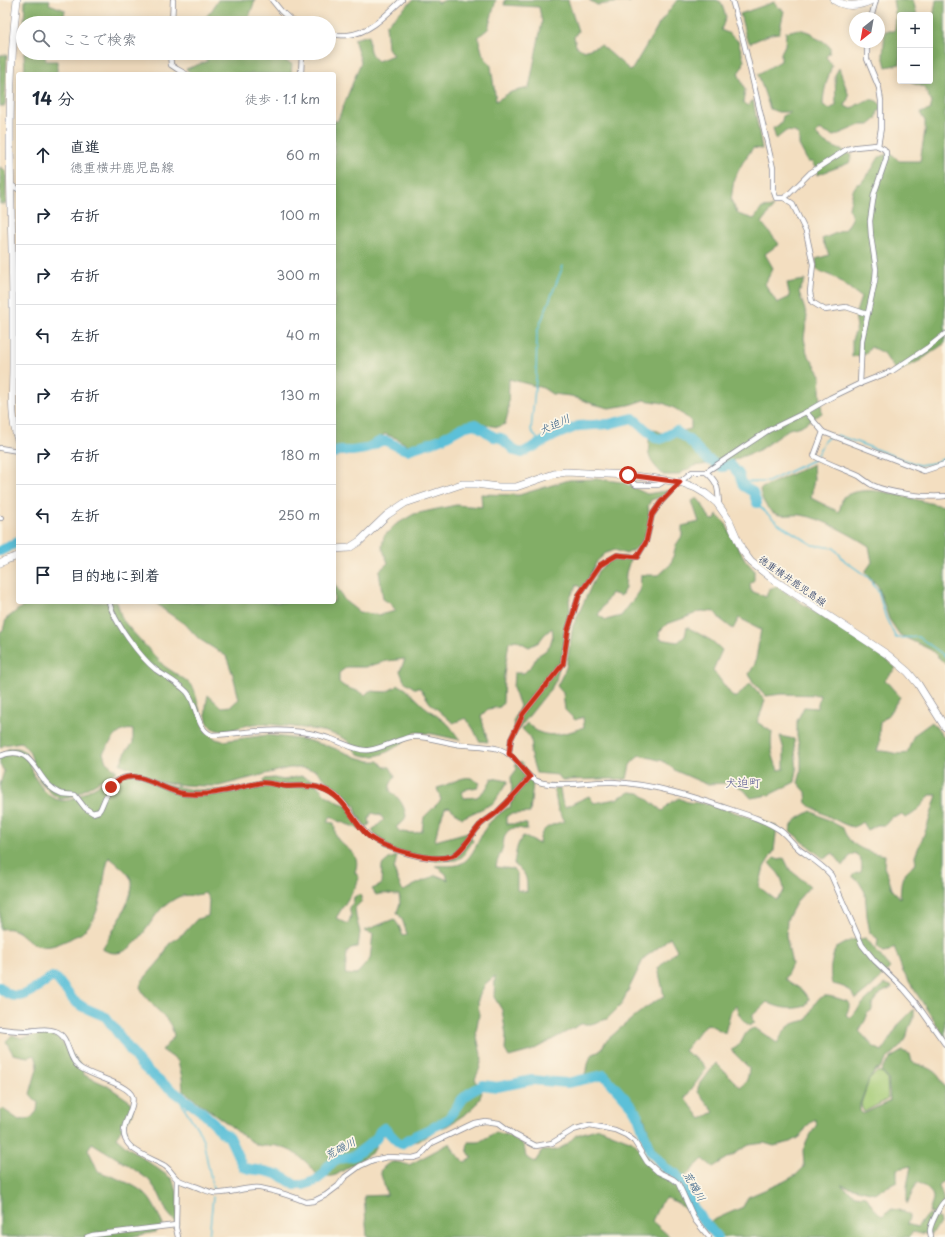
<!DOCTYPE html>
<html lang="ja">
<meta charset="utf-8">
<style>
body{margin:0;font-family:"Playpen Sans","Klee One",sans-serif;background:#f6f6f7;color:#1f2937}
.controls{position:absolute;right:12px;top:12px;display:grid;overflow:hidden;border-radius:4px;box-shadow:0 2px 10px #0003}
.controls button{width:36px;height:36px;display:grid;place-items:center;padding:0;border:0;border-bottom:1px solid #e0e1e3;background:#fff;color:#1f2937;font:20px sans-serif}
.compass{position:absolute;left:849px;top:12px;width:36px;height:36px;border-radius:50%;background:#fff;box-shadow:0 2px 10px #0003;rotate:211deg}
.stop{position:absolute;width:12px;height:12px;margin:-9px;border:3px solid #c8321e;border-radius:50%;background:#fff}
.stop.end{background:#c8321e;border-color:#fff;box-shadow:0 1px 4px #0008}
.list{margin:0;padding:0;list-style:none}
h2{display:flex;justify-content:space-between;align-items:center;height:52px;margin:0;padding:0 16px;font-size:17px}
h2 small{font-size:13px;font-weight:400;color:#747a83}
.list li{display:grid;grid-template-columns:26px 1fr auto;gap:12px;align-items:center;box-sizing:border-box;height:60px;padding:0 16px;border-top:1px solid #e0e1e3}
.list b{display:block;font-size:15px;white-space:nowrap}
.list p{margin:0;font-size:13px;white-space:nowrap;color:#747a83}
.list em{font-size:13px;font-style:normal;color:#747a83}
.icon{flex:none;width:22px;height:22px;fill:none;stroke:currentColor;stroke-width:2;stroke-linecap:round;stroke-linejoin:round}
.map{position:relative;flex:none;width:945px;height:1237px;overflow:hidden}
.search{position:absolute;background:#fff;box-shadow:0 2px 10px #0003;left:16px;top:16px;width:320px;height:44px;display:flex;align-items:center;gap:10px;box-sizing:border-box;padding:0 14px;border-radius:22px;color:#747a83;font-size:15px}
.panel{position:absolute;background:#fff;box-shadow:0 2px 10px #0003;left:16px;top:72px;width:320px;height:532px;border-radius:4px}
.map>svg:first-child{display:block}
.green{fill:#a3ca74;stroke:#5f7c69}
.forest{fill:#82ae66;stroke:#4e6e62}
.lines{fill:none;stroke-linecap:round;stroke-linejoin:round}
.stream{stroke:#5bc0d8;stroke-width:1.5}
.river{stroke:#5bc0d8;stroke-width:10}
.street-casing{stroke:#87868f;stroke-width:6}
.secondary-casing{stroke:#87868f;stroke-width:8}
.street{stroke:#fff;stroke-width:4.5}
.secondary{stroke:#fff;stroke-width:7}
.route{stroke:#c8321e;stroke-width:5}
.labels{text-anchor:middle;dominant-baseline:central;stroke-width:3.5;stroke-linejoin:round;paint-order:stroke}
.street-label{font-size:10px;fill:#1b2f5e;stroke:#fcf5e5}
.water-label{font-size:11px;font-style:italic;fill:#2e5a83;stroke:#fcf5e5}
.quarter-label{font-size:12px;fill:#5a5d94;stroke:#fcf5e5}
</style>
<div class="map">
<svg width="945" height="1237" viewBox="0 0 945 1237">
<rect width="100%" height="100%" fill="#fcf5e5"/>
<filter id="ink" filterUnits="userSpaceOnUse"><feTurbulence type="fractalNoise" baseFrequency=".025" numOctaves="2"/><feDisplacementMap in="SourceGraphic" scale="8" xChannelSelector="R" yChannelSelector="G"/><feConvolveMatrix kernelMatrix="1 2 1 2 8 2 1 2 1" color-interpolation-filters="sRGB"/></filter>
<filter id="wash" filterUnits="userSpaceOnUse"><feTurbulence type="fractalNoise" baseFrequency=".012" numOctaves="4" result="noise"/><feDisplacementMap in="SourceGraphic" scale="16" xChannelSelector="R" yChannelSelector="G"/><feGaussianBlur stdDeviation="0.9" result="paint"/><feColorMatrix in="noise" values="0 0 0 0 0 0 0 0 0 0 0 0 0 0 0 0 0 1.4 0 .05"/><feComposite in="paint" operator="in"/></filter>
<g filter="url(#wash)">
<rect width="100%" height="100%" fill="#f3dec0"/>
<path class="green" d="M877 1072H881L887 1079 888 1099 864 1112 861 1104 869 1080Z"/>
<g class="forest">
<path d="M25 0H50L49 4 65 10 63 23H24Z"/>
<path d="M218 0H255L249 17 252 23H210L211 19 205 18 212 10Z"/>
<path d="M413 0H437V3L446 0H496L488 29 478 37 483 55 491 66 496 101 511 92 529 88 542 22 539 7 504 5 505 0H568L578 31 574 37 576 46 584 51 601 45 631 71 659 24 677 0H716L721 2 726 17 721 30 728 33 738 41 744 60 743 66 738 73 745 90 743 103 748 106 753 100 762 149 753 148 743 162 734 179 731 200 738 214 754 219 762 208 773 207 762 223 779 244 765 254 773 268 765 284 777 303 790 297 787 283 805 280 799 292 807 316 804 338 807 353 821 375 820 391 822 413 801 426 789 429 759 450 731 461 694 466 677 475H663C645 456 648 455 650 429L658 431 665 435 691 429V421L676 409 663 403 644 400 629 405 609 408 593 404 571 396 552 394 543 388 509 379 508 413 505 424 498 427 487 425 436 437 416 444 407 445 396 438 385 434C378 439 371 443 362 445 353 448 343 446 334 450V120L337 122 361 62 354 39 369 35C369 47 368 54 378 61L393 55 388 48 386 25Z"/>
<path d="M589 0H630V2H621L597 5Z"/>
<path d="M893 0H913L917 15H900V64L886 67 883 55 885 31H893L895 29 896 18Z"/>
<path d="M936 0H945V343L921 360 897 372 883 353 871 347 865 354 852 357V340L857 327 855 315 861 297 836 278 817 270 816 259 829 255 822 239 846 229 852 219 849 208 853 190 857 184 861 183 872 169 879 157 891 153 899 161H920L925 131V121L920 113 930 110 932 103 924 87 912 83V81H930V29L933 19Z"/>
<path d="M774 2 778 7 784 11 779 33 771 34 750 43 746 37 740 14Z"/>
<path d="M799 29 812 33 816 38 823 41 830 47V52L826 57 832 65C828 78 823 91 823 105L830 109 836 105 835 75 839 68 849 96 845 106 851 109C858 104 870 96 878 102 881 104 883 108 884 110L878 111 876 119 869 125H860L834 136 819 130 816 134 825 143 852 155 849 163 817 175V171L812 162H808L799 145V137L795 132 786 131 776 139 773 128 781 124 783 116 791 112H778L770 109 758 74 781 61V53L785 45 786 32Z"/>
<path d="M24 53H44L46 61H57V73L25 74Z"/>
<path d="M198 53H267L292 64 291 74H192L186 69 208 61Z"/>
<path d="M0 55H7L5 106H0Z"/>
<path d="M0 167 6 171V204H0Z"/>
<path d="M813 464 814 479 811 498 839 512 843 497C847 495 851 493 855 492 885 486 916 502 945 506V664L931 650 900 635 889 619 878 586 865 572 872 562 869 546C851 535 822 518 801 515 793 514 784 517 776 514 766 510 761 498 760 489Z"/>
<path d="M598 479 621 482 647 494 671 490 660 497 651 500 648 506 651 526 644 541 634 550 626 554 615 550 606 553 597 561 583 589 577 585 569 600 570 609 564 631V646L556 680 552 687 517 731 513 722 520 706 513 688 514 673H524L533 664 537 656 545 651 550 645 553 635 552 628 544 635 539 642 529 647 516 640 509 642 504 675 503 703 500 707 488 709 481 716 488 742 479 741 474 730 466 718 453 723 430 703 420 688H414L404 681 400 671 405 659 387 661 365 667H347L339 673V682C347 691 356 688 365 695L369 691 386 692 399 685 406 689 424 706 449 725 460 740 433 734 415 732C401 744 379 763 359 754 353 751 351 742 345 739 328 730 304 728 286 726 275 725 263 723 253 724 240 726 223 736 211 727 203 719 206 704 208 695L221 707 231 706 239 699 233 675 226 656 199 639 186 625 164 610 155 602H334V583L345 601 359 612 379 615 396 611 391 604 383 599 379 571 388 563 382 547 384 536 395 525 414 514 456 505 482 507 481 494 519 495 569 480Z"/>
<path d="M697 498 702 504 710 519 715 520 717 515 726 524 732 538 746 561 754 570V580L750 584 751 591 766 597 769 589 777 586C796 599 814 612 833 624 855 638 878 650 896 668L885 680 900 697 888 715 880 723 879 733 880 742 877 751C889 750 896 756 907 753L914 735 932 722 945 739V1038L903 972 894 947 889 951 883 952 877 946 878 939 870 933 867 916 865 892 859 882 852 876 854 874 861 872C863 864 861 858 855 853L849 857 843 866 833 853 824 859 790 831C793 819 801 817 811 811L843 828C848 846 868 853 885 855L884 867 888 876 892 889 900 898C902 880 899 875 916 864L915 856 927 827 937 795H930C923 804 916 814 905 818L902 815 892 817 885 825H877L867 830 862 822C860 824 856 826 853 827 847 827 814 809 807 804L806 792 798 783 801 772V757L797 736V721L804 707 817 708 820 695 782 694 766 696 753 682 749 674 755 664 761 629 739 618 733 629 720 619 715 612 701 611 687 617 667 624 659 632 660 639 678 642 685 636 687 627 712 641 722 650 713 670 733 697H737L750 683 765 700 762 710 757 722 772 732C770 749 772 754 778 770L784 769V750L780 736 794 739 797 770 795 782 769 795 751 798 744 790 733 783 706 784 676 771 663 761 639 755 630 765 627 779H600L562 780 558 775 536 773 530 753 532 744 529 736 522 729 527 723C530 725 533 729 537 731 550 739 571 732 584 727L583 717 575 720 565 710 563 693 557 686 566 668 573 626 598 571 611 559 623 557 630 560 626 573 625 588 621 596 611 593 598 615 606 620 621 616 628 607 640 591 641 575H659L671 564 676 545 682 536V526L699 522 692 501Z"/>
<path d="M24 602H117L122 619 131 630 164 666 187 681 194 689 204 726 207 732 216 739 223 741 267 735 306 740 331 747 356 757 370 761H379L384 767H390L395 776 390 785V791C399 798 404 804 406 816L403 822 396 827 400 832 415 833 422 831 424 817 441 800 437 788C447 786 463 775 471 778 474 779 477 782 480 783L478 787 467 789 461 792 464 798 477 797 486 789 492 778 508 781 494 803 462 818 449 807 445 808 438 826 435 841 468 832 473 841 462 857 456 860 438 861 395 853 384 849 372 830 384 820 380 815 372 813 369 818 370 824 366 827 357 814 355 805 344 799 316 770 302 768H289L219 786H204L184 785 161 782 141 774 132 768 120 764 127 750 133 743V730C118 727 111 742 103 753L106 762 117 771 70 798 60 799 51 793 40 781 29 751 21 742 4 745 0 748V632L3 630 6 619 24 605Z"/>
<path d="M9 748H18L26 752C30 761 32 773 37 781 46 795 58 805 73 799L118 774 127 772 162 784 193 790H213L230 793 256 789 263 786 264 779 274 778 284 780 301 776 312 780 326 795 340 803 351 806 359 822 360 829 338 821 331 816 327 822 334 823C335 827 335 835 337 838 346 851 362 852 355 872L359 878 356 886 336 918 348 924 351 916 349 907 353 903 354 897 360 894 362 901 355 908 356 917 360 932 358 947 351 948 347 952 345 974 356 975 370 959 373 934 364 931 394 919 399 926 403 936 407 934 402 919 397 912 400 903 399 895C389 895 386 892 376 895L372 889 381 885 382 865 389 859 397 856 394 870 401 888 404 891C414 884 425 881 436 875L448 880 446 874 436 866C444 865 453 867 460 864 475 858 479 834 490 822 495 817 502 812 507 808H510L512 793 511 777 517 769 515 765 521 762 527 771 533 783 530 813 510 814 507 816V824H527V830C519 828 509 825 505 836 503 839 504 843 503 846 501 854 497 859 496 867L513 869 517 873V890L527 892C527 875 526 874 514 864 516 853 516 845 523 836L539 844C540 827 551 825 565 821L558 810 554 789H560L562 801 565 807 589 796 594 803 616 799 630 792 640 793 662 811 670 803 679 798 687 802 709 804 777 826 774 851 764 867 759 887 776 900 784 891C782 874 779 875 769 863L774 858 779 860 784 858 790 870 810 886 797 901 787 920 786 936 792 964 785 979 802 990 809 999 806 1006C792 1010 780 1009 767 1002L753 1015 752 1019 755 1022 749 1026 739 1015 736 1006 731 1010 725 1033 708 1024 703 1027 684 1051 702 1063 706 1069 685 1098 701 1119 714 1112 698 1092V1087L716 1063 740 1087C748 1082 748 1077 749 1068L731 1050C747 1044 740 1031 755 1028L777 1043C780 1039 781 1036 784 1032 788 1024 798 1022 807 1020 820 992 819 992 849 1002V1008L846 1015 850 1018 866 1000 885 984 891 986 892 988 881 993 872 1005V1010L866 1014V1019L859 1031 874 1047 882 1051 899 1024 914 1009V1017L909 1027 906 1039 899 1048 887 1059 881 1068 875 1071 869 1080 860 1104V1110L863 1114 890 1101 888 1079 881 1071 892 1057 902 1051 910 1054 912 1062C930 1069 937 1069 945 1088V1180L941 1183 939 1187C945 1198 945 1206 937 1215L929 1212C930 1207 932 1203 933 1199 934 1191 922 1185 917 1182L907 1204V1186L911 1166 897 1169V1182L874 1193 841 1185 855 1195 866 1196 872 1206 882 1216 892 1209 904 1211 910 1215 907 1224 917 1227 928 1214 939 1218 940 1223C932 1237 927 1236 913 1232L909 1237H722L707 1223 743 1207 748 1197 783 1182 796 1175 804 1167 803 1150 808 1139 817 1124 815 1119 808 1125 800 1137 791 1142 774 1146 764 1143 749 1145 713 1167 703 1159 682 1179 674 1177 663 1168 651 1141 644 1117 631 1107 626 1093 618 1089 609 1077 598 1080 584 1077 591 1055 600 1051 606 1041 623 1026 645 1008 664 996 658 968 677 950 670 937 659 947 644 958 621 1005 607 1019 591 1024H581L531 1051 509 1057 505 1050 506 1035 502 1010 494 997 495 976 485 984 478 999 479 1015 476 1032 482 1059 479 1070 475 1079 482 1093 476 1105 467 1113 447 1126 436 1130 419 1141 404 1143 394 1132 388 1131 378 1140 373 1152 336 1175 320 1179C310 1164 296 1150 277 1146 269 1144 263 1149 254 1143 244 1138 236 1130 227 1123 212 1112 197 1102 183 1090L182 1078 178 1061 162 1050 174 1036C171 1019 161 1015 151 1003 147 999 143 993 140 987L142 981 162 958 169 944 185 932 197 919 208 916 209 900 205 893C202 894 197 895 193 895 190 896 185 895 181 896 175 898 165 905 161 909 146 925 131 966 102 949 110 936 138 892 131 879 127 871 116 863 109 857 101 882 104 913 83 932 80 935 74 936 70 939 60 943 52 948 41 946 22 942 24 926 0 929V785L4 771 0 765V756Z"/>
<path d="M866 938 890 968C878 980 870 990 856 999 850 989 844 986 832 984 829 969 831 963 835 949L851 940Z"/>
<path d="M46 1034 59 1038 82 1067 84 1075 106 1085 131 1102 133 1113 116 1137 126 1146 172 1179 177 1191 178 1225 167 1212 159 1194 149 1180 128 1165 92 1143 88 1149 98 1171C112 1177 133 1183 144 1193 153 1201 158 1214 163 1225L156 1232 129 1237H0V1110L3 1109 19 1120 31 1118 37 1111 38 1103 30 1094 38 1065 35 1055 28 1057 13 1054 6 1041 12 1035 22 1038Z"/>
<path d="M599 1128 632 1141 643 1152 654 1168 684 1191 694 1216 676 1202 666 1198 660 1204 652 1221 670 1237H367L364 1196 387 1195 380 1171C391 1159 394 1161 409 1165L450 1143 455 1153 465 1162 472 1158 467 1150 468 1142H479L496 1132 510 1136 524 1146 526 1157 535 1162 542 1151 557 1150 567 1144 576 1135Z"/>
</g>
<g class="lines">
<g class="stream">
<path d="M837 435 919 465 934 463 945 458"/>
<path d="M540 443 531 430 536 378 537 332 563 266"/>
<path d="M817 455 824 441 830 436"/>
<path d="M742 482H768L815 459"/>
<path d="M757 503 763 510 779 524 813 545 834 548 845 561 869 578 878 591 886 618 896 638 919 637 945 656"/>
<path d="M175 1093 199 1131 203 1140 213 1189"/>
<path d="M209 1237 213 1197"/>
</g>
<g class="river">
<path d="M334 453 339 451H352L365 449 381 441H386L401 448 407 450 441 439 463 427 475 424 494 437 501 438 515 451 522 453 554 436 578 426 609 424 633 418 655 438 661 439 676 431 689 440 707 459 722 467 731 465 739 474 743 486 753 492 757 503"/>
<path d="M0 551 18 542"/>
<path d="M0 987C17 1008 36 987 52 977L57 979 74 1001 83 1007 106 1017 140 1064 158 1080 202 1112 214 1123 220 1131 229 1137 243 1167 249 1169 265 1171 280 1175 295 1185H303L315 1181 324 1174 328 1166 339 1159 354 1156 376 1139 380 1131 384 1128C391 1134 394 1140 401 1144L416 1135 432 1128 448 1119 462 1099 469 1093 483 1085 497 1087 532 1080 567 1083 604 1075 632 1106 638 1116 650 1150 665 1168 676 1174 682 1184 696 1212 717 1237"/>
</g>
</g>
</g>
<g filter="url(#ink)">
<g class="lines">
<defs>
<g id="street">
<path d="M272 0 281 11 294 23"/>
<path d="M732 0 744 43 755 90 773 168V189L776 198H784L788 195 810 173 847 149 856 147 876 145 884 149 886 152V159L874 194 870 221 871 236 876 269 875 281 862 340 860 384"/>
<path d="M871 18 876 0"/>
<path d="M172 23 173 0"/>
<path d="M329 35C335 34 342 36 348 35 370 33 387 14 402 0"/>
<path d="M867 42V59L879 88 881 101V128L878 146"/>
<path d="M170 53 171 65 177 69 186 74"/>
<path d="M301 74 302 53"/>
<path d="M11 185 18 189"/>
<path d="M784 198 792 203 806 232 813 264 810 292 812 302 825 310 846 307 867 314"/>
<path d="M806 412 823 432 814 456C828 464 844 469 859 476 863 479 867 482 872 485 888 493 927 498 945 496"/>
<path d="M823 432 924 471 945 464"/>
<path d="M0 448 18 451"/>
<path d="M706 472C719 483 718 489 719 505"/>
<path d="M622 475 636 485H658L666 480"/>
<path d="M0 518H1"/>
<path d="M109 602C114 622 140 657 156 670 166 677 178 683 187 692 197 703 196 730 212 735 242 733 273 728 302 732 311 733 322 736 331 739 341 742 359 752 369 750 383 748 397 740 410 737 424 735 443 742 456 744 470 746 486 745 499 749 518 755 523 779 543 783 565 787 590 781 613 782 654 784 694 797 732 810 748 815 767 821 781 831 788 837 793 844 800 850 811 858 822 865 831 875L862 945 875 961 904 989 916 1003 945 1044"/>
<path d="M509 754 511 739 523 714 563 664 568 630 579 595 600 565 617 555 637 557 646 542 652 515 661 502 680 482 692 472H706L769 430 806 412 830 398 859 384 892 371 927 348 945 334"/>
<path d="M0 756C36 742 34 782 60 793 64 795 70 794 75 795L85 808 93 813C95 812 97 812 99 811 101 809 102 805 103 803 107 793 113 781 123 778 143 773 159 788 177 792 182 794 187 794 192 794 215 796 238 786 261 783 271 782 280 786 291 786 300 786 311 785 321 788 347 797 350 817 367 834 381 848 432 864 452 856 463 852 472 834 480 825 485 820 492 817 497 812 509 801 519 790 530 777"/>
<path d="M0 1029C8 1030 16 1031 24 1031 34 1031 45 1027 55 1031 70 1036 67 1058 79 1067 90 1076 128 1084 132 1096 135 1104 127 1117 125 1125 117 1149 150 1157 165 1166 171 1170 173 1176 177 1179 182 1182 189 1184 194 1186 201 1188 208 1192 214 1193 226 1195 248 1186 260 1188 275 1191 292 1196 306 1202L314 1201 326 1195 338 1186 345 1177 360 1166 373 1160 388 1157 413 1158 420 1156 432 1143 474 1123 485 1121 499 1123 515 1135 536 1146 552 1143 573 1130 590 1125 615 1130 626 1135 634 1141 647 1162 658 1172 673 1179 678 1183 695 1220 709 1237"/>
<path d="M177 1179 176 1228 178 1237"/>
<path d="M87 1237 93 1235 176 1225"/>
<path d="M931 1237C931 1235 930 1233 930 1230 931 1224 940 1204 945 1201"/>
</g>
<g id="secondary">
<path d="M17 0C5 101 12 203 13 305 13 325 13 345 13 365 13 390 10 416 18 440"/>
<path d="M834 0C846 8 858 7 872 0"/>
<path d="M334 549 349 548 360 541 387 515 405 503 462 484H476L498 487H516L554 474 566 472 628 475 680 482 696 488 706 494 717 503 729 520 742 550 751 562 774 580 888 655 908 672 918 684 945 727"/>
<path d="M0 563 6 560 18 556"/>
</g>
</defs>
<use href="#street" class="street-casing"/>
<use href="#secondary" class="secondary-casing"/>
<use href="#street" class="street"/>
<use href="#secondary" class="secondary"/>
</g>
</g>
<g class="lines" filter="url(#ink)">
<path class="route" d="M111 787C132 764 153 786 177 792 182 794 187 794 192 794 213 796 239 787 260 783 269 782 276 785 284 786 296 787 309 784 320 788 345 796 350 817 366 834 381 848 432 863 452 856 462 852 472 834 480 825 485 820 492 817 497 812 509 801 519 790 530 777L513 757 509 754 511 739 523 714 563 664 568 630 579 595 600 565 617 555 637 557 646 542 652 515 661 502 680 482 628 475"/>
</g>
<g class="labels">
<g class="street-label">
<text transform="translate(793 580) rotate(35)">徳重横井鹿児島線</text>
</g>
<g class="water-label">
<text transform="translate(554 424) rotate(-25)">犬迫川</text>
<text transform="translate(340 1148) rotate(-28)">荒磯川</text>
<text transform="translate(695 1186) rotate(60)">荒磯川</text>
</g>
<g class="quarter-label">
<text x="743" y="782">犬迫町</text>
</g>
</g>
</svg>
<div class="controls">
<button>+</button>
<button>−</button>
</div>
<svg class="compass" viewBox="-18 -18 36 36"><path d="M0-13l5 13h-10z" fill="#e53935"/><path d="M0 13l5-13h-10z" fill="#747a83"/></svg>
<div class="stop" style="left:628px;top:475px"></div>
<div class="stop end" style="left:111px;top:787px"></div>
<div class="search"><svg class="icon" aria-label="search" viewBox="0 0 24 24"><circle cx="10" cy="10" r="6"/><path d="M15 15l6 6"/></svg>ここで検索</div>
<section class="panel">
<h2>14 分<small>徒歩 · 1.1 km</small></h2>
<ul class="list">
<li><svg class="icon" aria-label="ahead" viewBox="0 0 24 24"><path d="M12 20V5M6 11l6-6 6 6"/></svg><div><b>直進</b><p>徳重横井鹿児島線</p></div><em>60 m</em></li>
<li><svg class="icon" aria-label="right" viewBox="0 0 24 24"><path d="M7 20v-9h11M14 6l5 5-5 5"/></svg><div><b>右折</b></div><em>100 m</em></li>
<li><svg class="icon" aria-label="right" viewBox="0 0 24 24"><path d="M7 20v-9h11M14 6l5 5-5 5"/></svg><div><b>右折</b></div><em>300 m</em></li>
<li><svg class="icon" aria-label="left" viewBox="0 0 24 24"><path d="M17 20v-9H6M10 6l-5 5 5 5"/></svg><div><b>左折</b></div><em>40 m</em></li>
<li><svg class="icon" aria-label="right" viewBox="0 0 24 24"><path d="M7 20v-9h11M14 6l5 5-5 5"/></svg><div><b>右折</b></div><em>130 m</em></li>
<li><svg class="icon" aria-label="right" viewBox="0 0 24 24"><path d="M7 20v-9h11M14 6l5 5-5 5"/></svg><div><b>右折</b></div><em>180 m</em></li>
<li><svg class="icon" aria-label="left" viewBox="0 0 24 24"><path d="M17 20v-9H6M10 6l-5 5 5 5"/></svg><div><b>左折</b></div><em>250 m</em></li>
<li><svg class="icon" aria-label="arrive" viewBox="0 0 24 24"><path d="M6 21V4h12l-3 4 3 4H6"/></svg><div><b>目的地に到着</b></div></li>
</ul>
</section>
</div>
